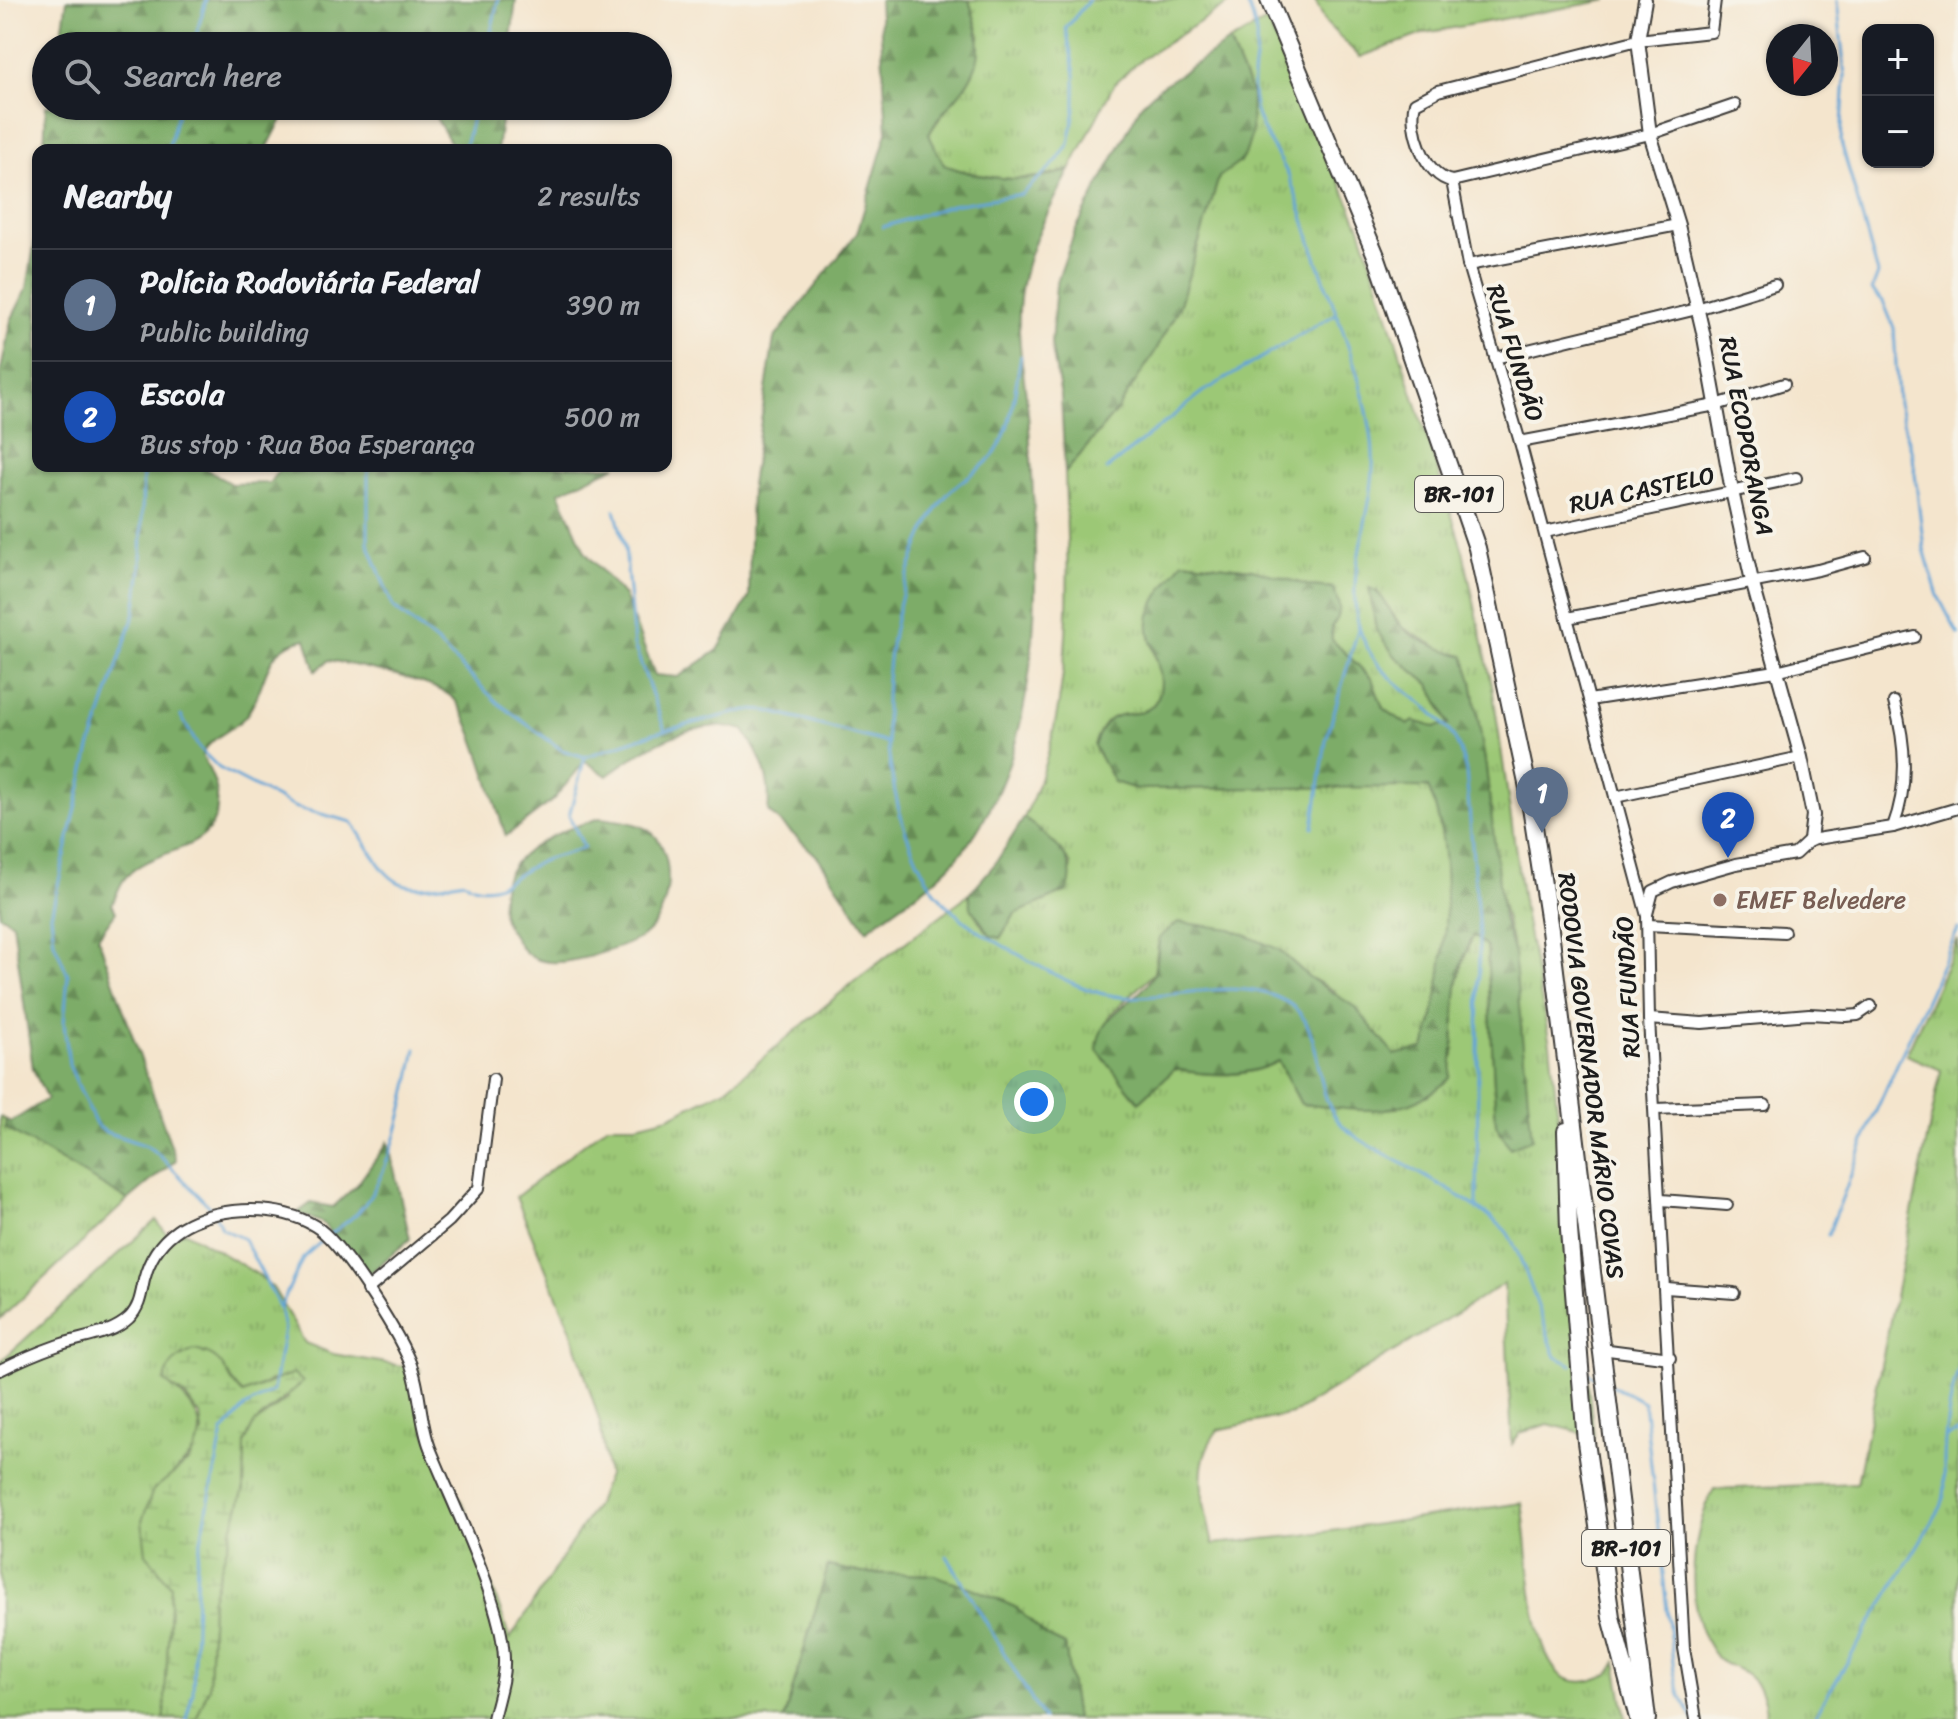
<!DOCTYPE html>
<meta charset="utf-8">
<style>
body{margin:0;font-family:Sriracha,sans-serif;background:#242831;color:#f1f3f6}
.controls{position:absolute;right:24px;top:24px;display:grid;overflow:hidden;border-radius:16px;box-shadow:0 2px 6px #0004}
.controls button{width:72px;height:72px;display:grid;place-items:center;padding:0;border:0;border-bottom:2px solid #363941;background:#171b24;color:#f1f3f6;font:40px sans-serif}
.compass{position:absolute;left:1766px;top:24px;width:72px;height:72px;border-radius:50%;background:#171b24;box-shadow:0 2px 6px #0004;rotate:198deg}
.you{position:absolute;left:1034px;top:1102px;width:28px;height:28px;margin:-20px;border:6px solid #fff;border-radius:50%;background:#1a73e8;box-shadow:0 0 0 12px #1a73e833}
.badge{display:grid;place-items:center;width:52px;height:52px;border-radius:50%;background:#d690ce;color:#fff;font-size:26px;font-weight:700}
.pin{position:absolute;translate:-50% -66px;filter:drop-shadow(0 2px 4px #0008)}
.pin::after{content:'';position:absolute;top:42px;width:28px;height:24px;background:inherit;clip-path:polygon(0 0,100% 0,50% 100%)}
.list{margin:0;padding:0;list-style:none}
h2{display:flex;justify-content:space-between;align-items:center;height:104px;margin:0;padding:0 32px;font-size:34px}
h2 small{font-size:26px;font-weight:400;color:#9ea1a6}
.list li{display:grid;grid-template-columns:52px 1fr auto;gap:24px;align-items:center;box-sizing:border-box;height:112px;padding:0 32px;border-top:2px solid #363941}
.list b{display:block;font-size:30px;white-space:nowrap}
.list p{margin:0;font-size:26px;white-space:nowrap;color:#9ea1a6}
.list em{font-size:26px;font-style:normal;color:#9ea1a6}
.icon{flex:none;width:44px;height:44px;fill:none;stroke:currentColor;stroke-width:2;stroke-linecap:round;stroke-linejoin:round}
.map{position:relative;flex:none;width:1958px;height:1719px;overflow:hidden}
.search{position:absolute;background:#171b24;box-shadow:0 2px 6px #0004;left:32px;top:32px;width:640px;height:88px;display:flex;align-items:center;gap:20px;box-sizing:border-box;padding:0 28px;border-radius:44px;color:#9ea1a6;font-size:30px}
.panel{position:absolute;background:#171b24;box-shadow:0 2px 6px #0004;left:32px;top:144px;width:640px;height:328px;border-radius:16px}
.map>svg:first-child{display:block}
.grass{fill:url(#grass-tufts);stroke:#5c7249;stroke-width:2;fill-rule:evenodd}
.forest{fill:url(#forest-firs);stroke:#4c6442;stroke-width:2}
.wetland{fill:url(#wetland-marsh);stroke:#5c7249;stroke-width:2}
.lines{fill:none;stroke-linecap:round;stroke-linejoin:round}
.stream{stroke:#63a4d6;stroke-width:3}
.minor-casing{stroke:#3c3a37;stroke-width:14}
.tertiary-casing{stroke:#3c3a37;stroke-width:16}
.primary-casing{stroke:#3c3a37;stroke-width:20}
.minor{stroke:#fff;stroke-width:10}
.tertiary{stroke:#fff;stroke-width:12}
.primary{stroke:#fff;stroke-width:16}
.education-dot{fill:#8d6e63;stroke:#f7f3e8;stroke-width:3}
.labels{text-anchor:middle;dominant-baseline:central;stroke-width:8;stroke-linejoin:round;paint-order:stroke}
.shield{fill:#f7f3e8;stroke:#5e5c59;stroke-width:2}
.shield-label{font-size:22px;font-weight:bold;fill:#1c1c1c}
.street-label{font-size:24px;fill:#1c1c1c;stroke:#f7f3e8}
.education-label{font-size:24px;fill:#785e54;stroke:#f7f3e8;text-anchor:start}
</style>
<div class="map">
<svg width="1958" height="1719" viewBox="0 0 1958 1719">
<defs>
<pattern id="grass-tufts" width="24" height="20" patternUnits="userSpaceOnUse" patternTransform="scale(2)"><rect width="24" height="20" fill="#9cc876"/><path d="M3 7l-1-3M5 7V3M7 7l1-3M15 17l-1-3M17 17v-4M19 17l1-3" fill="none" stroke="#86ab66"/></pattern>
<pattern id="forest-firs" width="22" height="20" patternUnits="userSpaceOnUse" patternTransform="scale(2)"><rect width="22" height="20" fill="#7dac67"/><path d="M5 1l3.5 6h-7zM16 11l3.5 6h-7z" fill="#668b54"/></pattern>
<pattern id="wetland-marsh" width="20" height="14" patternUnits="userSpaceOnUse" patternTransform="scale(2)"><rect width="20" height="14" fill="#9cc876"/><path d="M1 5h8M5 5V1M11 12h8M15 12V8" fill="none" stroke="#86ab66"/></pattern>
</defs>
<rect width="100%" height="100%" fill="#f7f3e8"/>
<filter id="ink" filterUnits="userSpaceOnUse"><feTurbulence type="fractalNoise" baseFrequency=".0125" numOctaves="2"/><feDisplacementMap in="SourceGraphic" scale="16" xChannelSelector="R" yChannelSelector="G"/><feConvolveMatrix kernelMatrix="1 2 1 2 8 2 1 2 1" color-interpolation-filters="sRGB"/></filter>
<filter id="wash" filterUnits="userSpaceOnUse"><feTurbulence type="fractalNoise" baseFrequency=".006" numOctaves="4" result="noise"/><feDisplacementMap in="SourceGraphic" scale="32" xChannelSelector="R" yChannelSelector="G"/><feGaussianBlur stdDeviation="1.8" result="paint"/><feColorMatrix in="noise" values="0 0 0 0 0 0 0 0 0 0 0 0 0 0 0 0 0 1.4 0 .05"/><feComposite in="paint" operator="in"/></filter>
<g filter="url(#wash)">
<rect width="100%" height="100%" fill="#f4e5cd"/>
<g class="grass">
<path d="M969 0H1234L1139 61 1114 84 1070 170C1026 184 987 180 943 165L928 135 947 108 980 36Z"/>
<path d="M1315 0H1608L1425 33 1360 57 1326 23Z"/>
<path d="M1267 21 1360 227 1463 551 1492 685 1525 916 1550 1044 1594 1436 1548 1424 1520 1433 1512 1444 1504 1284 1292 1414 1218 1430C1190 1466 1204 1503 1213 1544L1304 1535 1522 1503C1529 1541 1529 1664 1567 1679 1582 1685 1595 1680 1609 1674L1616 1662 1626 1719H1076L1065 1645 1046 1636 1015 1607 934 1575 862 1573 829 1566 784 1719H196L209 1687 212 1598 244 1488 245 1442 254 1424 288 1398 275 1379 243 1394 230 1382H165C223 1423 202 1454 153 1490L146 1553 171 1586 164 1719H0V1362L156 1220 171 1239 184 1231 257 1274 273 1288 305 1343 333 1354 420 1369 417 1388 424 1429 467 1513 510 1639 597 1503 608 1475 600 1423 571 1330 516 1197 608 1125H637L669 1117 726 1089 856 980 969 894C972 911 982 934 1000 938L1015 914 1067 891 1071 864 1056 845 1024 818C1075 712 1069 588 1065 473L1117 410 1179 307 1219 177 1252 95 1229 42ZM1183 561 1252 569 1310 586 1333 588 1332 640 1372 679 1383 708 1408 725 1414 721 1434 727 1449 725 1430 685 1395 656 1376 590 1402 627 1441 649 1472 681 1486 767 1496 878 1514 954 1522 1044 1496 1125 1487 947 1474 934C1455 973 1451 1014 1454 1056L1398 1108 1363 1110 1301 1104 1278 1061C1247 1078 1208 1076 1175 1069L1139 1102 1097 1050 1109 1016 1154 973 1159 938 1278 949 1309 977 1333 990 1395 1055 1424 1049C1448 977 1458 857 1428 786L1136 789 1114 782 1094 745C1111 693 1140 730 1157 699 1171 675 1144 646 1150 620 1155 599 1171 579 1183 561Z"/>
<path d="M1958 940V1719H1766C1766 1697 1759 1679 1738 1669 1731 1666 1722 1664 1717 1658 1682 1616 1690 1534 1714 1489L1857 1483 1941 1070 1906 1055Z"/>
<path d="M0 1117 6 1120 5 1128 128 1200 0 1319Z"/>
</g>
<g class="forest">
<path d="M67 0H516L510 46H391L372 39 334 42 329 46H60Z"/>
<path d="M879 0H969C982 43 987 63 955 99 945 110 935 121 929 135L944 165C989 181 1024 184 1070 170 1052 205 1033 237 1024 275 1011 328 1026 374 1029 426 1038 563 1051 748 957 858 932 887 896 907 867 930L818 857 768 811C772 779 761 757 744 730 696 716 644 747 607 776L585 761 553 800 506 836C496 808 471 714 453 698 433 680 357 666 329 660L316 671 306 639C260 648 270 681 248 713 237 730 213 734 202 754 206 765 214 777 216 788 228 857 157 843 127 876 120 882 117 895 112 904L116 912 98 937 176 1160 128 1200 5 1128 6 1120 11 1122 47 1099 33 1069 13 923 0 915V375L11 320 27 288 38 224V466H201L231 484 269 483 282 466H616L559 492 585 552 624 596 655 675 678 677 718 650 749 597 751 484 774 339 857 233 887 132Z"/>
<path d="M1229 42 1252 95 1251 136 1246 152 1240 162 1219 177 1179 307 1155 352 1117 410 1065 473 1061 396 1051 344 1056 285 1075 231 1141 105 1160 87Z"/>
<path d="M46 106H289L266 150H44Z"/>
<path d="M429 106H503L497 150H455Z"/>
<path d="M1183 561 1252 569 1310 586 1333 588C1339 603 1344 615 1331 627L1332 640 1372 679 1383 708 1408 725 1414 721 1434 727 1449 724 1430 685 1395 656 1376 630 1369 588C1385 593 1389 614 1401 626 1417 642 1442 649 1464 656L1472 681 1486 767 1503 918 1514 954 1532 1139 1510 1148 1496 1125 1487 948 1474 935C1448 980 1458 1030 1450 1078 1407 1120 1357 1111 1301 1104L1278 1061C1247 1078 1208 1076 1175 1069L1139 1102 1097 1050C1098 1012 1136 1005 1153 976 1158 966 1158 949 1159 938L1178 922 1231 929 1278 949 1309 977 1355 1007 1395 1055 1424 1048C1447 981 1457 852 1428 787L1136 789 1114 782 1094 746C1111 693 1140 730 1157 699 1170 675 1146 645 1149 620 1152 599 1171 578 1183 561Z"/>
<path d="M600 818C618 821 645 822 657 838 677 866 669 920 640 938 624 947 605 952 588 957 570 961 551 966 534 958 521 952 515 938 507 926 501 916 501 908 502 897 502 851 564 829 600 818Z"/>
<path d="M1024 818C1047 837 1082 858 1067 891L1015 914 1000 938 991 936 971 908 969 894 995 864Z"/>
<path d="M388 1142 410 1239 363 1279 323 1223 297 1213 311 1203 333 1207 357 1185Z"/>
<path d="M828 1566 862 1573 934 1575 975 1589 1015 1607 1046 1636 1065 1645 1076 1719H784Z"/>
</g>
<path class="wetland" d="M194 1350C229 1357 221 1374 243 1394L293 1373 303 1382 254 1424 245 1442 244 1488 212 1598 209 1687 196 1719H164L171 1586 146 1553 142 1521 153 1490 189 1461 202 1433 200 1415 185 1396 165 1382C167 1363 177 1358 194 1350Z"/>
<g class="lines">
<g class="stream">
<path d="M1245 0C1269 46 1246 62 1255 106 1260 132 1278 152 1289 177 1301 206 1309 238 1320 268 1339 322 1371 398 1373 455 1376 510 1345 567 1358 623 1372 681 1419 691 1450 732 1459 743 1462 757 1466 771L1479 932 1477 1210"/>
<path d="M1837 0 1845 75 1841 142 1878 274 1872 290 1883 301 1894 328 1898 403 1913 457 1924 549 1938 596 1958 634"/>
<path d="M193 46 206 0"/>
<path d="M488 46 498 0"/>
<path d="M168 150 179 106"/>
<path d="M464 150 475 106"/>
<path d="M883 227 952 205 1022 194 1056 162 1069 144 1075 109V74L1066 28 1089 0"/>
<path d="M1021 356C1015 385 1013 428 995 453 983 470 959 479 946 496 912 540 891 624 887 679 882 748 896 837 937 894 961 925 997 942 1030 961 1056 976 1093 996 1124 997 1171 1000 1242 975 1287 1002 1326 1025 1311 1086 1337 1119 1350 1136 1371 1146 1389 1156 1421 1174 1480 1205 1505 1230 1520 1246 1545 1330 1556 1357L1572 1365"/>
<path d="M143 466 141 568 135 612 90 748 51 915 54 942 68 975 64 1023 69 1065 96 1125 106 1132 147 1146 158 1154 214 1211 221 1228 244 1239 280 1308 284 1329 273 1391 245 1407 223 1432 197 1560 193 1693 186 1719"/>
<path d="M368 466V543L393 607 435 641 498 703 562 750 585 757 654 733 747 710 768 711 888 743"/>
<path d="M1106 470 1203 392 1336 314"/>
<path d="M615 510 625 547 634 645 665 730"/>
<path d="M181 716 199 748 219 768 294 807 352 822C392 883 388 896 464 881 494 901 515 872 542 861 556 855 571 854 584 847L569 816 585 757"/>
<path d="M1313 827 1326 740 1359 626"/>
<path d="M330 1234C340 1227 351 1220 359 1211 392 1175 406 1096 416 1049"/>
<path d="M1828 1235 1872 1120 1958 929"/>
<path d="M280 1308 303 1258 324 1239"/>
<path d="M1586 1372 1601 1380"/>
<path d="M1611 1385 1644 1402 1674 1672 1680 1695 1693 1719"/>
<path d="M1946 1437 1958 1433"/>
<path d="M947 1556 1043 1719"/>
<path d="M1813 1719 1941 1507C1947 1492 1944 1479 1944 1464 1944 1433 1950 1399 1958 1370"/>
</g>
</g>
</g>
<g filter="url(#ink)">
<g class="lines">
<defs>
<g id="minor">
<path d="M1715 0 1711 32 1638 40 1438 91 1415 103C1408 127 1425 177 1452 181L1650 134 1735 105"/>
<path d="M1452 181 1468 265 1520 442 1647 916 1649 1019 1684 1648 1696 1719"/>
<path d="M1468 265 1678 225"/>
<path d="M1495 358 1697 309 1775 285"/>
<path d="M1520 442 1716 405 1784 384"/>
<path d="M1545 532 1796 478"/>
<path d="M1567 618 1818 570 1865 557"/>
<path d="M1589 700 1776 671 1915 637"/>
<path d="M1615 797 1801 757"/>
<path d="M1893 827C1909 785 1906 743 1894 702"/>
<path d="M1647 914 1653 891 1672 882 1736 864 1795 854 1810 840 1893 827 1958 808"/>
<path d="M1648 925 1784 932"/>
<path d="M1649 1019 1702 1023 1809 1014 1846 1016 1858 1015 1871 1006"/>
<path d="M1655 1109 1765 1105"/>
<path d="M1661 1200 1727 1205"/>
<path d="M1666 1288 1734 1293"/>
<path d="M367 1290 449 1221 479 1188 493 1079"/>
<path d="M1601 1349 1670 1358"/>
<path d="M0 1370C18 1361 36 1353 56 1346 79 1337 110 1336 129 1318 140 1307 141 1294 144 1280 155 1235 191 1216 233 1211 262 1208 290 1211 315 1226 342 1242 396 1330 409 1360 421 1387 419 1420 430 1448 452 1503 503 1603 504 1659 505 1679 497 1700 493 1719"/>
</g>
<path id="tertiary" d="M1645 0 1638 40 1650 134 1678 225 1703 332 1732 491 1752 581 1801 757 1813 815 1810 840"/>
<g id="primary">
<path d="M1269 0 1377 258 1477 548 1528 788 1550 930 1647 1719"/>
<path d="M1566 1131 1569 1230 1586 1442 1611 1617 1638 1718"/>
</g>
</defs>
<use href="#minor" class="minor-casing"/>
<use href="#tertiary" class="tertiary-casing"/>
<use href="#primary" class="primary-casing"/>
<use href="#minor" class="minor"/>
<use href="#tertiary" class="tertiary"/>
<use href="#primary" class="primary"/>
</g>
</g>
<circle class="education-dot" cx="1720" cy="900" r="8"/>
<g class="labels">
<g class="shield">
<rect x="1415" y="476" width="88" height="36" rx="6"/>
<rect x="1582" y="1530" width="88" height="36" rx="6"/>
</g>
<g class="shield-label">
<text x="1459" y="494">BR-101</text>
<text x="1626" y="1548">BR-101</text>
</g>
<g class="street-label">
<text transform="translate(1515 353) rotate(73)">RUA FUNDÃO</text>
<text transform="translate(1746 436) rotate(79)">RUA ECOPORANGA</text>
<text transform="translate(1642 490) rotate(-12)">RUA CASTELO</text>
<text transform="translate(1628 987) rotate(-93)">RUA FUNDÃO</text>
<text transform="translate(1591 1076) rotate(83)">RODOVIA GOVERNADOR MÁRIO COVAS</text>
</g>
<g class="education-label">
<text x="1736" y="900">EMEF Belvedere</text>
</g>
</g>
</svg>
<div class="controls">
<button>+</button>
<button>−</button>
</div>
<svg class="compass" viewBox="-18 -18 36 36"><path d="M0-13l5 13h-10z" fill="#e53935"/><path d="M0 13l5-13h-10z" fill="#9ea1a6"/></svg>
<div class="you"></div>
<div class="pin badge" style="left:1542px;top:833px;background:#5c6f8a">1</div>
<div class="pin badge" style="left:1728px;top:858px;background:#1a4fb4">2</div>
<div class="search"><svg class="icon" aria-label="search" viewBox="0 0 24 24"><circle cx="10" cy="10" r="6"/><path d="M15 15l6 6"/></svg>Search here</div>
<section class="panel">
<h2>Nearby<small>2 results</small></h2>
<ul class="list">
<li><span class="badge" style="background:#5c6f8a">1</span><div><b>Polícia Rodoviária Federal</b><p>Public building</p></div><em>390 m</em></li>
<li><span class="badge" style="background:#1a4fb4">2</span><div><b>Escola</b><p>Bus stop · Rua Boa Esperança</p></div><em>500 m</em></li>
</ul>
</section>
</div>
